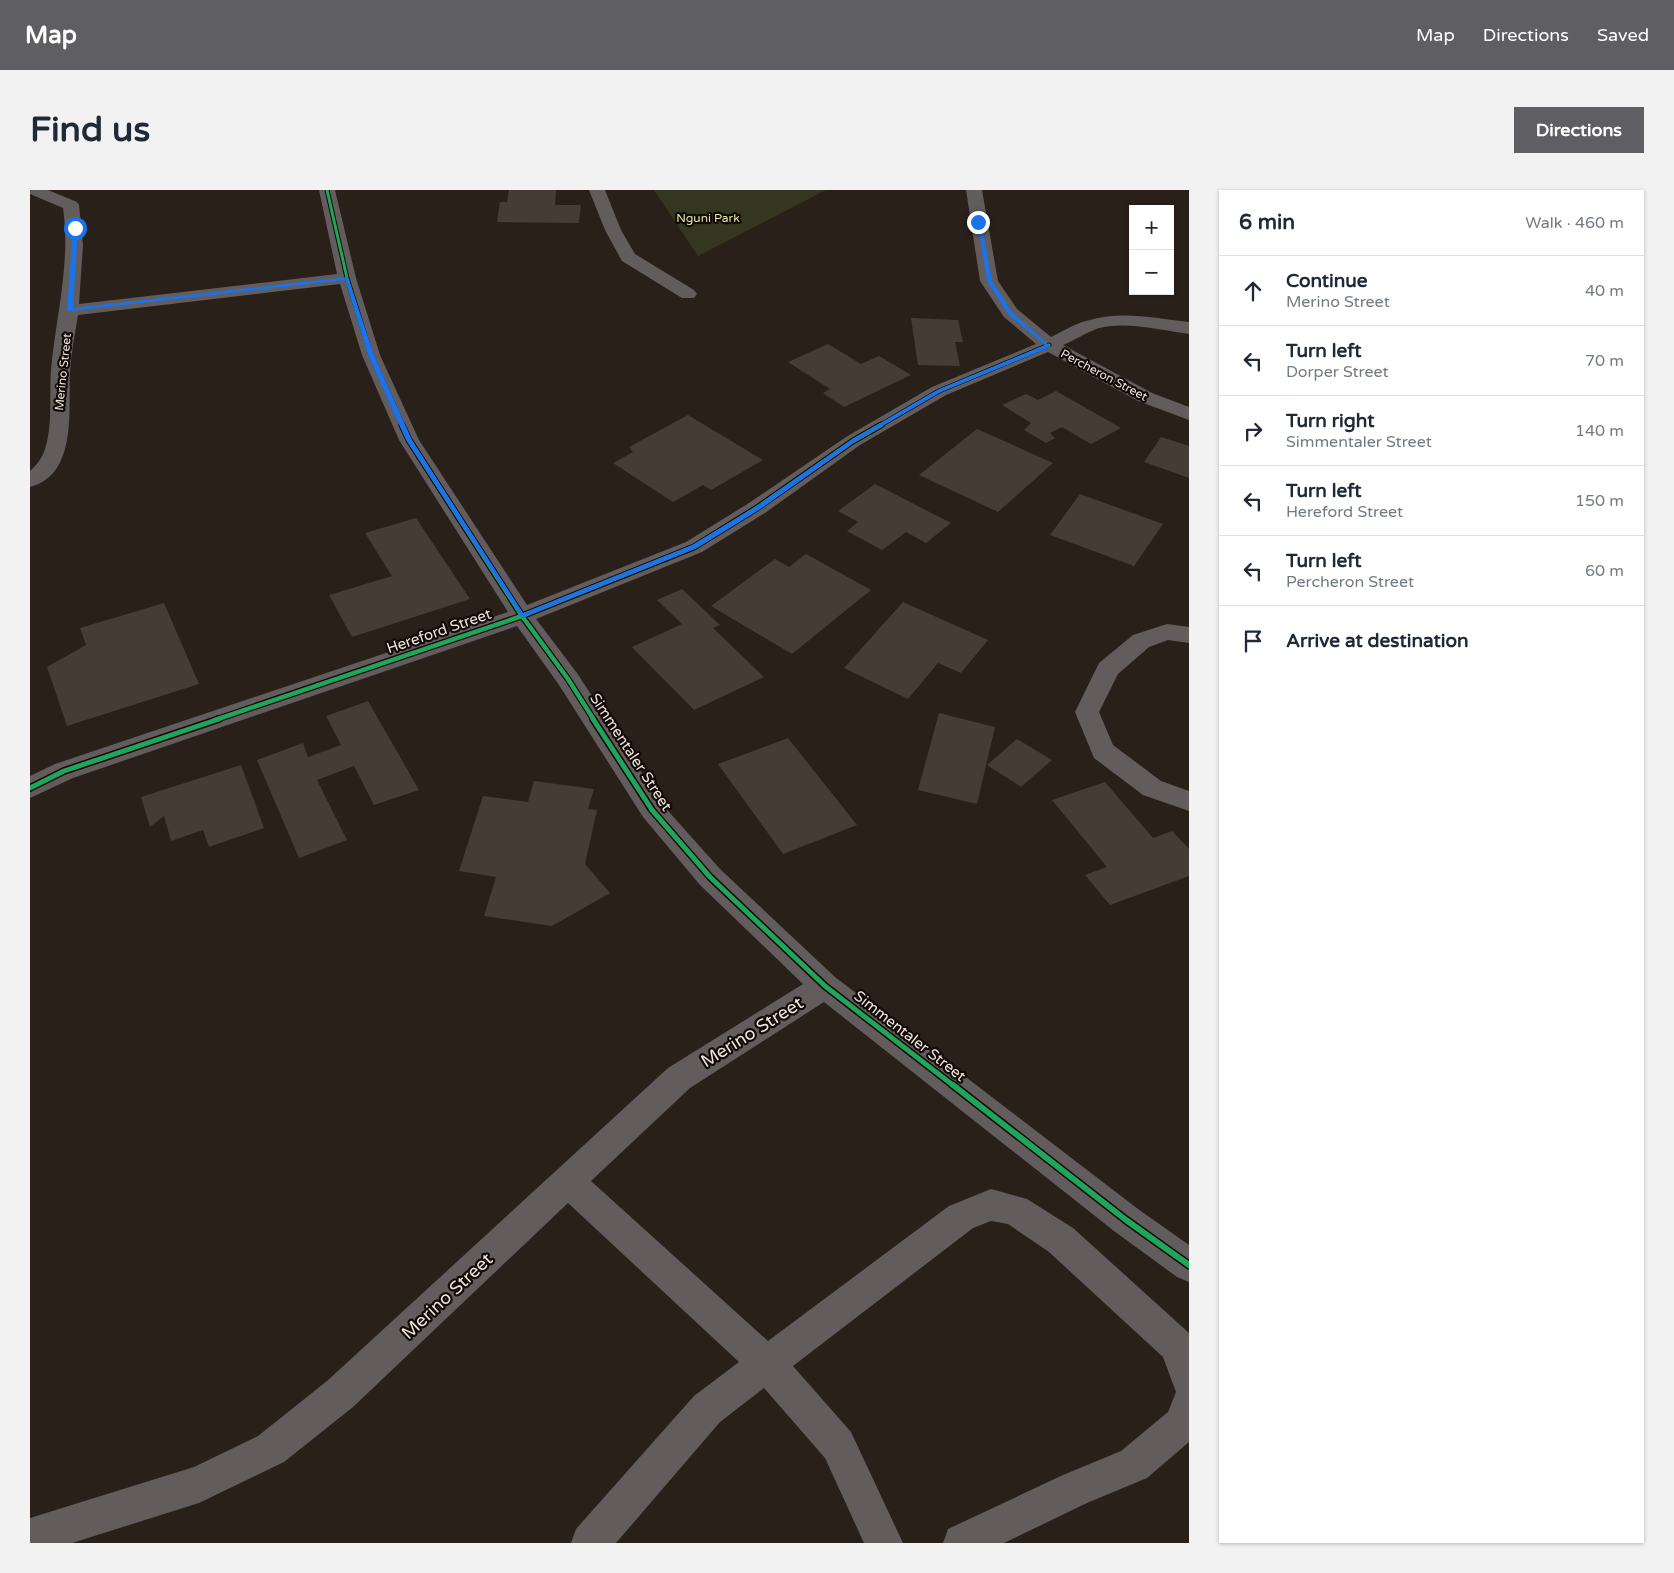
<!DOCTYPE html>
<meta charset="utf-8">
<style>
body{margin:0;font-family:"Varela Round",sans-serif;background:#f2f2f3;color:#1f2937}
.controls{position:absolute;right:15px;top:15px;display:grid;overflow:hidden;border-radius:0px;box-shadow:0 1px 4px #0004}
.controls button{width:45px;height:45px;display:grid;place-items:center;padding:0;border:0;border-bottom:1px solid #e0e1e3;background:#fff;color:#1f2937;font:25px sans-serif}
.stop{position:absolute;width:15px;height:15px;margin:-11px;border:4px solid #1a73e8;border-radius:50%;background:#fff}
.stop.end{background:#1a73e8;border-color:#fff;box-shadow:0 1px 5px #0008}
.list{margin:0;padding:0;list-style:none}
h2{display:flex;justify-content:space-between;align-items:center;height:65px;margin:0;padding:0 20px;font-size:21px}
h2 small{font-size:16px;font-weight:400;color:#747a83}
.list li{display:grid;grid-template-columns:32px 1fr auto;gap:15px;align-items:center;box-sizing:border-box;height:70px;padding:0 20px;border-top:1px solid #e0e1e3}
.list b{display:block;font-size:19px;white-space:nowrap}
.list p{margin:0;font-size:16px;white-space:nowrap;color:#747a83}
.list em{font-size:16px;font-style:normal;color:#747a83}
.icon{flex:none;width:28px;height:28px;fill:none;stroke:currentColor;stroke-width:2;stroke-linecap:round;stroke-linejoin:round}
.map{position:relative;flex:none;width:1159px;height:1353px;overflow:hidden;border-radius:0px}
header{display:flex;align-items:center;gap:30px;box-sizing:border-box;height:70px;padding:0 25px;background:#5e5e63;color:#fff}
header strong{font-size:24px}
nav{display:flex;gap:28px;margin-inline-start:auto;font-size:18px}
.intro{display:flex;align-items:center;justify-content:space-between;box-sizing:border-box;height:120px;padding:0 30px}
h1{margin:0;font-size:35px}
.button{padding:12px 22px;border-radius:0px;background:#5e5e63;color:#fff;font-size:18px;font-weight:700}
main{display:flex;gap:30px;padding:0 30px}
aside{flex:1;background:#fff;border-radius:0px;box-shadow:0 1px 4px #0004}
.map>svg:first-child{display:block}
.green{fill:#343620}
.building{fill:#463b35}
.lines{fill:none;stroke-linecap:round;stroke-linejoin:round}
.minor{fill:#635c5c;fill-rule:evenodd}
.cycleway-far3-casing{stroke:#120a06;stroke-width:5}
.cycleway-far2-casing{stroke:#120a06;stroke-width:7}
.cycleway-far1-casing{stroke:#120a06;stroke-width:8}
.cycleway-casing{stroke:#120a06;stroke-width:9}
.cycleway-far3{stroke:#20a55d;stroke-width:3}
.cycleway-far2{stroke:#20a55d;stroke-width:4.5}
.cycleway-far1{stroke:#20a55d;stroke-width:5}
.cycleway{stroke:#20a55d;stroke-width:6}
.route{fill:#1a73e8}
.labels{text-anchor:middle;dominant-baseline:central;stroke-width:4.5;stroke-linejoin:round;paint-order:stroke}
.far-park-label{font-size:12px;fill:#e0eaa4;stroke:#120a06}
.far-street-label{font-size:12px;fill:#f0e3dd;stroke:#120a06}
.street-label{font-size:15px;fill:#f0e3dd;stroke:#120a06}
.near-street-label{font-size:18px;fill:#f0e3dd;stroke:#120a06}
</style>
<header>
<strong>Map</strong>
<nav><a>Map</a><a>Directions</a><a>Saved</a></nav>
</header>
<div class="intro"><h1>Find us</h1><a class="button">Directions</a></div>
<main>
<div class="map">
<svg width="1159" height="1353" viewBox="0 0 1159 1353">
<rect width="100%" height="100%" fill="#2a201a"/>
<path class="green" d="M624 0H796L668 66Z"/>
<g class="building">
<path d="M479 0H526L525 15H551L549 33 467 32 470 12H477Z"/>
<path d="M881 128 928 130 933 152H925L930 176 888 175Z"/>
<path d="M798 154 831 174 849 166 881 185 814 217 793 203 800 199 758 172Z"/>
<path d="M1026 201 1091 238 1061 254 1032 237 1020 243 1025 248 1016 253 994 240 1001 233 972 215 996 204 1008 210Z"/>
<path d="M658 225 733 270 681 300 673 295 643 312 583 273 603 262 599 257Z"/>
<path d="M947 239 1023 273 968 322 889 285Z"/>
<path d="M1131 247 1159 256V288L1114 272Z"/>
<path d="M845 294 921 333 896 353 876 342 852 360 817 341 828 332 808 321Z"/>
<path d="M1050 304 1133 334 1104 376 1020 345Z"/>
<path d="M386 328 440 409 322 447 299 405 362 386 335 343Z"/>
<path d="M776 364 841 400 762 464 681 416 745 369 759 377Z"/>
<path d="M652 399 690 435 683 438 734 487 664 520 602 457 652 434 627 410Z"/>
<path d="M873 412 958 450 931 483 908 473 878 509 814 478Z"/>
<path d="M134 413 169 494 37 536 17 477 56 455 50 438Z"/>
<path d="M338 511 389 600 344 615 324 576 287 590 317 650 269 668 227 570 273 553 278 567 311 555 296 526Z"/>
<path d="M909 523 965 537 947 614 888 600Z"/>
<path d="M758 548 827 635 753 664 688 574Z"/>
<path d="M987 549 1022 570 991 597 957 575Z"/>
<path d="M211 575 234 638 179 657 173 640 141 651 134 626 120 637 111 607Z"/>
<path d="M504 591 564 599 558 619 567 620 555 674 580 703 522 736 454 726 466 687 429 681 453 606 498 612Z"/>
<path d="M1075 592 1123 648 1142 641 1159 659V686L1080 715 1055 685 1077 677 1022 610Z"/>
</g>
<g class="lines">
<g class="minor">
<path d="M0 0H18L47 12 49 15 53 55 49 114 307 84 289 0H305L326 88 350 165 389 250 497 415 656 352 719 313 816 247 902 197 1006 154 974 127 950 91 936 0H952L968 91 987 119 1021 147C1032 142 1044 134 1056 131 1090 120 1124 128 1159 132V144C1130 140 1097 131 1069 138 1057 142 1045 150 1033 155L1122 203 1159 217V230L1108 211 1018 162 916 205 830 255 735 323 672 362 506 429 547 483 631 613 690 679 805 787 1108 1019 1159 1055V1092L1147 1087 1084 1041 794 812 660 898 561 991 738 1151 919 1016 961 999 997 1009 1043 1038 1159 1143V1252L1117 1288 1057 1313 974 1353H913L918 1339 1033 1285 1091 1261 1138 1222 1146 1202 1133 1167 1019 1062 978 1034 961 1031 943 1038 763 1176 821 1242 873 1353H834L795 1268 734 1198 690 1232 586 1353H541L546 1339 664 1206 709 1172 538 1013 323 1217 254 1272 169 1313 42 1353H0V1328L164 1277 228 1246 297 1191 638 878 773 794 670 695 613 627 529 495 487 436 43 588 0 608V586L25 574 478 422 369 250 332 165 310 94 48 125C45 144 41 163 40 182 38 219 48 285 0 297V281C7 275 12 268 15 259 23 234 19 206 21 180 26 125 41 73 33 18L0 4Z"/>
<path d="M559 0H575L591 40 605 64 664 100 667 104 664 108H652L592 71 575 40Z"/>
<path d="M1137 434 1159 437V453L1138 450 1119 457 1088 484 1069 522 1083 555 1131 591 1159 601V621L1113 605 1064 568 1045 522 1069 473 1103 445Z"/>
</g>
<defs>
<g id="cycleway-far3">
<path d="M297 0 317 88 341 165 373 236"/>
<path d="M849 236 909 201 1019 155"/>
</g>
<g id="cycleway-far2">
<path d="M372 235 379 250 492 426 538 489 564 530"/>
<path d="M185 530 492 426 664 357 727 318 823 251 851 235"/>
</g>
<g id="cycleway-far1">
<path d="M563 529 622 620 680 687 795 796 924 896"/>
<path d="M0 598 34 581 189 529"/>
</g>
<path id="cycleway" d="M923 895 1096 1030 1159 1075"/>
</defs>
<use href="#cycleway-far3" class="cycleway-far3-casing"/>
<use href="#cycleway-far2" class="cycleway-far2-casing"/>
<use href="#cycleway-far1" class="cycleway-far1-casing"/>
<use href="#cycleway" class="cycleway-casing"/>
<use href="#cycleway-far3" class="cycleway-far3"/>
<use href="#cycleway-far2" class="cycleway-far2"/>
<use href="#cycleway-far1" class="cycleway-far1"/>
<use href="#cycleway" class="cycleway"/>
</g>
<path class="route" d="M947 30 951 32 962 91 982 122 1021 157 911 202 825 252 729 320 667 358 492 428 376 250 338 165 315 90 40 121 37 120 43 38 45 37 48 38 43 118 318 87 344 165 382 250 493 423 662 355 725 317 821 250 907 200 1015 155 978 124 957 91Z"/>
<g class="labels">
<g class="far-park-label">
<text x="678" y="28">Nguni Park</text>
</g>
<g class="far-street-label">
<text transform="translate(33 182) rotate(-84)">Merino Street</text>
<text transform="translate(1074 185) rotate(28)">Percheron Street</text>
</g>
<g class="street-label">
<text transform="translate(409 441) rotate(-19)">Hereford Street</text>
<text transform="translate(601 562) rotate(57)">Simmentaler Street</text>
<text transform="translate(880 846) rotate(38)">Simmentaler Street</text>
</g>
<g class="near-street-label">
<text transform="translate(722 842) rotate(-32)">Merino Street</text>
<text transform="translate(417 1106) rotate(-43)">Merino Street</text>
</g>
</g>
</svg>
<div class="controls">
<button>+</button>
<button>−</button>
</div>
<div class="stop" style="left:45px;top:38px"></div>
<div class="stop end" style="left:948px;top:32px"></div>
</div>
<aside>
<h2>6 min<small>Walk · 460 m</small></h2>
<ul class="list">
<li><svg class="icon" aria-label="ahead" viewBox="0 0 24 24"><path d="M12 20V5M6 11l6-6 6 6"/></svg><div><b>Continue</b><p>Merino Street</p></div><em>40 m</em></li>
<li><svg class="icon" aria-label="left" viewBox="0 0 24 24"><path d="M17 20v-9H6M10 6l-5 5 5 5"/></svg><div><b>Turn left</b><p>Dorper Street</p></div><em>70 m</em></li>
<li><svg class="icon" aria-label="right" viewBox="0 0 24 24"><path d="M7 20v-9h11M14 6l5 5-5 5"/></svg><div><b>Turn right</b><p>Simmentaler Street</p></div><em>140 m</em></li>
<li><svg class="icon" aria-label="left" viewBox="0 0 24 24"><path d="M17 20v-9H6M10 6l-5 5 5 5"/></svg><div><b>Turn left</b><p>Hereford Street</p></div><em>150 m</em></li>
<li><svg class="icon" aria-label="left" viewBox="0 0 24 24"><path d="M17 20v-9H6M10 6l-5 5 5 5"/></svg><div><b>Turn left</b><p>Percheron Street</p></div><em>60 m</em></li>
<li><svg class="icon" aria-label="arrive" viewBox="0 0 24 24"><path d="M6 21V4h12l-3 4 3 4H6"/></svg><div><b>Arrive at destination</b></div></li>
</ul>
</aside>
</main>
